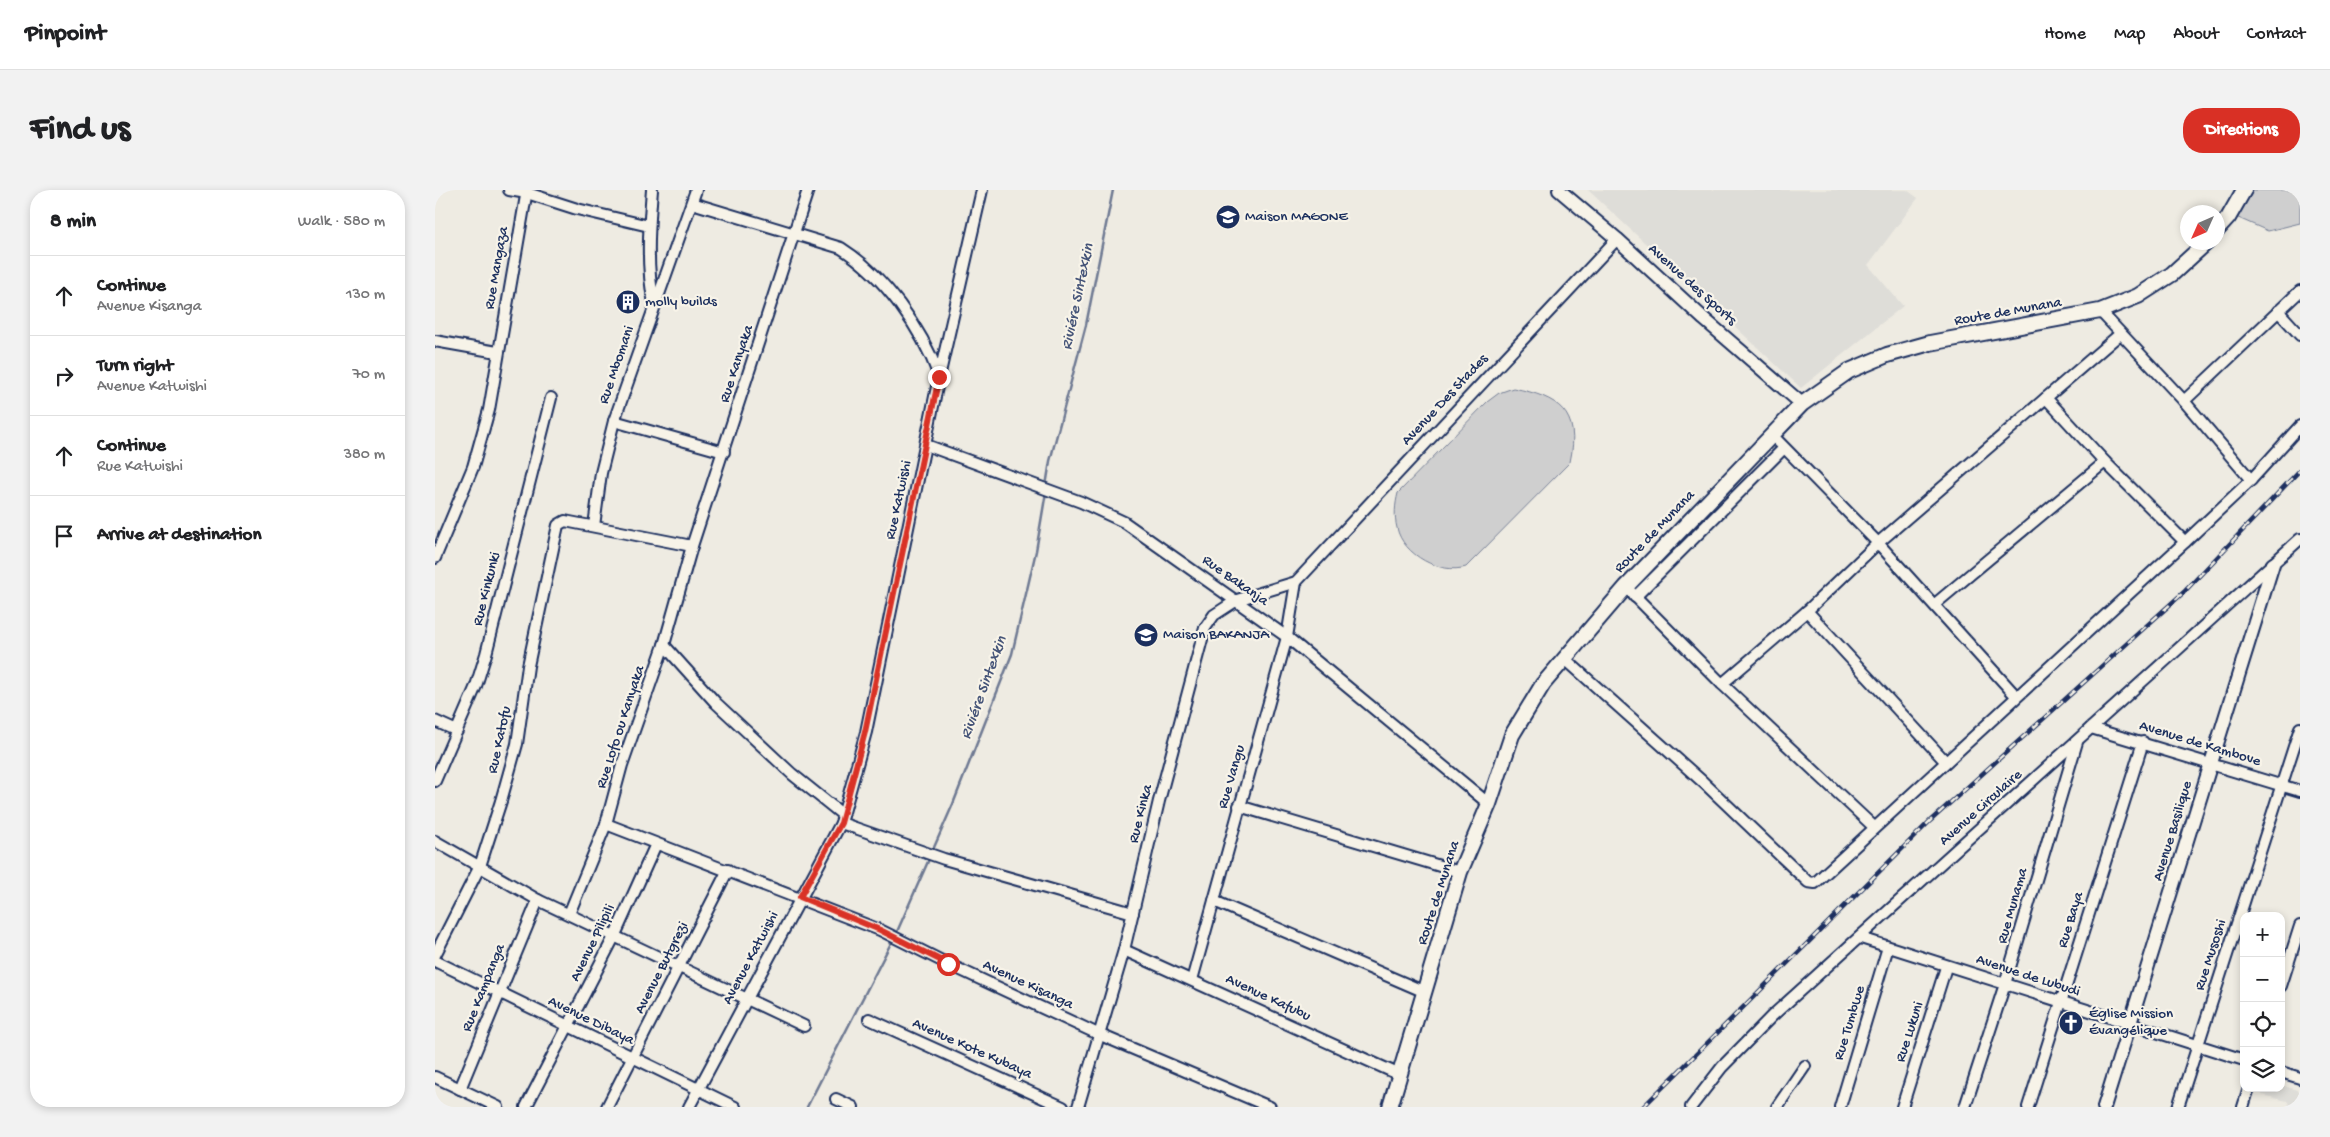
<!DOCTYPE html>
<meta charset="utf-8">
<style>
body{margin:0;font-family:"Gochi Hand",sans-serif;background:#f2f2f2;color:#202124}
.controls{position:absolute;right:15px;bottom:15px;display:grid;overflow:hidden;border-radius:10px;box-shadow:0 2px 8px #0003}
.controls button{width:45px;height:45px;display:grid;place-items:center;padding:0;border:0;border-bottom:1px solid #e0e0e0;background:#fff;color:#202124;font:25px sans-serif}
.compass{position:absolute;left:1745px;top:15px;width:45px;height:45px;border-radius:50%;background:#fff;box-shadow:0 2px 8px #0003;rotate:225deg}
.stop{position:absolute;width:15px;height:15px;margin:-11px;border:4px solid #d93025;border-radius:50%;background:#fff}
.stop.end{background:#d93025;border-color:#fff;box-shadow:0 1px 5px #0008}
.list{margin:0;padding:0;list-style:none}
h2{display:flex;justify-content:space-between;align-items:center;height:65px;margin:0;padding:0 20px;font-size:21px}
h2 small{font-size:16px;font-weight:400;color:#757577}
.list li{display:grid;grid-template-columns:32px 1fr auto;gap:15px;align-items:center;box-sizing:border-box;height:80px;padding:0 20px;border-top:1px solid #e0e0e0}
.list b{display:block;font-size:19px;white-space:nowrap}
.list p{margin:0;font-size:16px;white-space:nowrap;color:#757577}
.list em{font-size:16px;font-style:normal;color:#757577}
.icon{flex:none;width:28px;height:28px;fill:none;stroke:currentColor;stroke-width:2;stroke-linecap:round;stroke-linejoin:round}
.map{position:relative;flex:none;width:1865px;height:917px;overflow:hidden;border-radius:20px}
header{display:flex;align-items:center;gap:30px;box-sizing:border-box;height:70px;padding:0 25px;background:#fff;border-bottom:1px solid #e0e0e0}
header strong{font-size:24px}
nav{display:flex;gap:28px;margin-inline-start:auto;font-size:18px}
.intro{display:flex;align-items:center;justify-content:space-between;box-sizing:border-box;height:120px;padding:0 30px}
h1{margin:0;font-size:35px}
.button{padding:12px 22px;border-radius:20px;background:#d93025;color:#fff;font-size:18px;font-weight:700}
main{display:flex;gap:30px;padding:0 30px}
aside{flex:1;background:#fff;border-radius:20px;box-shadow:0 2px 8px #0003}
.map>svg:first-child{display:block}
.built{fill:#deddd8}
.green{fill:#cfcfcf;stroke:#757f96}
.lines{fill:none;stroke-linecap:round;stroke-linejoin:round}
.stream{stroke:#6e7992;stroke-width:2.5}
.minor-casing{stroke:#1b2f5e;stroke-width:14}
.tertiary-casing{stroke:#1b2f5e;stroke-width:16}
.secondary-casing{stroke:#1b2f5e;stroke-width:18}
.minor{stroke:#f7f3e8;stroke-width:10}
.tertiary{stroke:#f7f3e8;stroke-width:12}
.secondary{stroke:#f7f3e8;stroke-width:14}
.rail-casing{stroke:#1b2f5e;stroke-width:4.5}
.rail{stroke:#f7f3e8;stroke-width:2.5;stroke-dasharray:8;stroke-linecap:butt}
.route{stroke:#d93025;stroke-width:6}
.labels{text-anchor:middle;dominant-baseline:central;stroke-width:4.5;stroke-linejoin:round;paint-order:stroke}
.poi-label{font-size:15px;fill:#1b2f5e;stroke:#f7f3e8;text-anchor:start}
.street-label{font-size:15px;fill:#1b2f5e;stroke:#f7f3e8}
.water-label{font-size:16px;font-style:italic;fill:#455478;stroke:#f7f3e8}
</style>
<header>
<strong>Pinpoint</strong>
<nav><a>Home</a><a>Map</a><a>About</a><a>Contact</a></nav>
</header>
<div class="intro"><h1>Find us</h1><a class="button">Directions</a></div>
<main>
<aside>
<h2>8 min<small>Walk · 580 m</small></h2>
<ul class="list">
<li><svg class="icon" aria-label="ahead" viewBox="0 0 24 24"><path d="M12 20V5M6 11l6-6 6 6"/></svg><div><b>Continue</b><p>Avenue Kisanga</p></div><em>130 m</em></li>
<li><svg class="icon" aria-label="right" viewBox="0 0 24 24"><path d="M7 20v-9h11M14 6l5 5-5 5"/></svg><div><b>Turn right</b><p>Avenue Katwishi</p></div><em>70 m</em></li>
<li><svg class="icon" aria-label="ahead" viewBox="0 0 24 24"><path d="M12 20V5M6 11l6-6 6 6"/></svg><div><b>Continue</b><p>Rue Katwishi</p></div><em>380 m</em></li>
<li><svg class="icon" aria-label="arrive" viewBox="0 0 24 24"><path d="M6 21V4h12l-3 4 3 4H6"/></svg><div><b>Arrive at destination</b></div></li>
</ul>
</aside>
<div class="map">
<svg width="1865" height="917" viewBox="0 0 1865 917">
<rect width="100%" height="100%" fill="#eeebe2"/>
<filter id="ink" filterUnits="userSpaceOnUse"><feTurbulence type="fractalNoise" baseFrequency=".02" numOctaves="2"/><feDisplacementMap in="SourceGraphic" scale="10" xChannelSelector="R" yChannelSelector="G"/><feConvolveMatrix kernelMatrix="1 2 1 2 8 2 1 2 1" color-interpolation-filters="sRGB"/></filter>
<g filter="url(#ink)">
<g class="built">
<path d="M1153 0H1472L1483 8 1433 75 1468 116 1366 198Z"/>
<path d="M1846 895 1865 901V917H1853L1854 914 1852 911 1827 905 1829 898H1846Z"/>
</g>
<g class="green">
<path d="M1816 0H1865V33L1833 41 1801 27Z"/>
<path d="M1078 198C1124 207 1146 222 1135 272L1031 377C1006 385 968 365 962 338 959 326 960 315 963 303L1052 212 1064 203Z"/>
</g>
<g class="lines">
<g class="stream">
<path d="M611 296 615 271 651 135 678 0"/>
<path d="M497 662 518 614 577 464 601 361 611 302"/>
<path d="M461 744 495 667"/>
<path d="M372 917 458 749"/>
</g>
<defs>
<g id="minor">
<path d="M74 0 92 3 142 19 214 36"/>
<path d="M217 0C214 37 211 77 219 113"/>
<path d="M257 13 406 58C449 85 487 139 504 186"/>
<path d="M1665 121 1749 211 1816 290"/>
<path d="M1843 121 1865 145"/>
<path d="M0 151 62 162"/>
<path d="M1611 208 1670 272 1750 352"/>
<path d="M1749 211 1865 101"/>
<path d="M179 231 289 262"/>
<path d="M1337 245 1443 353 1581 506"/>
<path d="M491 255 646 312 689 332 852 447 1054 614"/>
<path d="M159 336 166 283 179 231 261 0"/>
<path d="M0 368 38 277 54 220 92 0"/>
<path d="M1191 397 1287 494 1439 637"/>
<path d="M1200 407 1349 258"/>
<path d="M1500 414 1670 272"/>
<path d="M1372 421 1510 571"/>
<path d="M229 455 281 513 357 584 408 625"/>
<path d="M1129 468 1268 592 1373 692 1380 693 1750 352 1816 290 1865 236"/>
<path d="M1287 494 1372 421 1443 353 1685 144"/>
<path d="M0 531 22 541"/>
<path d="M1656 538 1865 601"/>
<path d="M0 591 41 496 51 464 116 208"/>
<path d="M804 616 1025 682"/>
<path d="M406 633 509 669 698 723"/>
<path d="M171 634 445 740 513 774 663 844 835 917"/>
<path d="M0 651 103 710 369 836"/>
<path d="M779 711 990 802"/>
<path d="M134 724 171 634 187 575 229 455 257 356 373 0"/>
<path d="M1426 748 1809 870"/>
<path d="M689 760 965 885"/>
<path d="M0 765 45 676 66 611 82 554 93 476 123 335 130 331 257 356"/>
<path d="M0 771 300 917"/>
<path d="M757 790 852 447 861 392"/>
<path d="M1846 796 1865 736"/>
<path d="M434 829 628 917"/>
<path d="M1846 882 1865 888"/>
<path d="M0 887 63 917"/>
<path d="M25 899 103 710"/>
<path d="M401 909 418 917"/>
<path d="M91 917 180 745 221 654"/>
<path d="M172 917 293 680"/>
<path d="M254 917 406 633 431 542 504 187 547 0"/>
<path d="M643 917 689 760 724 611 770 438 779 425 802 410 861 392 1182 49"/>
<path d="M1256 917 1287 877 1337 826 1865 349"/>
<path d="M1342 917 1370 876"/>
<path d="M1405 917 1453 757"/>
<path d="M1467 917 1511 777"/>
<path d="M1530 917 1570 794 1642 552"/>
<path d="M1593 917 1708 552"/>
<path d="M1743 917 1865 538"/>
<path d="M1808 917 1814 898"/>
</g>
<g id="tertiary">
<path d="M1124 0 1182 49 1269 129 1367 214"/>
<path d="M1669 917 1838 374"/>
</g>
<g id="secondary">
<path d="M1782 40 1793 28 1809 0"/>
<path d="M955 917 1025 682 1054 614 1077 545 1108 494 1191 397 1367 214 1414 181 1452 165 1495 153 1665 121 1703 106 1737 84 1772 52"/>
</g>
</defs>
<use href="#minor" class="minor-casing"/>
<use href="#tertiary" class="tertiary-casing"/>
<use href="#secondary" class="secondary-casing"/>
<use href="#minor" class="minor"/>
<use href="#tertiary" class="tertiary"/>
<use href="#secondary" class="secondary"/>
<defs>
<path id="rail" d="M1208 917 1495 631 1749 402 1865 280"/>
</defs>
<use href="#rail" class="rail-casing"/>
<use href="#rail" class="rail"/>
</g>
</g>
<g class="lines" filter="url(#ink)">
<path class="route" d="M504 187 430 542 406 633 365 707 445 740 513 774"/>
</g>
<defs>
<symbol id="school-disc" viewBox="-11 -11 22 22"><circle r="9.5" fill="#1b2f5e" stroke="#f7f3e8"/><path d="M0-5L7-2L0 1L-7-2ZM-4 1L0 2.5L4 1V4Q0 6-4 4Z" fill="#fff"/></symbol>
<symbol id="building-disc" viewBox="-11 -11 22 22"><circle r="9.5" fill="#1b2f5e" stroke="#f7f3e8"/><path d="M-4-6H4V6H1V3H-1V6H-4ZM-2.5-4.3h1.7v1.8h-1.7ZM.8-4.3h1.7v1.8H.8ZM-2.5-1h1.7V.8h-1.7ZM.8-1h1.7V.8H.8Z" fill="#fff"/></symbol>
<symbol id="church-disc" viewBox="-11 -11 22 22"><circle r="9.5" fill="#1b2f5e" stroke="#f7f3e8"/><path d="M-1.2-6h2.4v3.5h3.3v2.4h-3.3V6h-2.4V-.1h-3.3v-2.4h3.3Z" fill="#fff"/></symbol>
</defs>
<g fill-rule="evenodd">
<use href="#school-disc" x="779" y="13" width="28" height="28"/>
<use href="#building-disc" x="179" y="98" width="28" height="28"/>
<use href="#school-disc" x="697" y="431" width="28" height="28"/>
<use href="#church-disc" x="1622" y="819" width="28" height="28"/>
</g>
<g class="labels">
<g class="poi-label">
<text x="810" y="27">Maison MAGONE</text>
<text x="210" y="112">molly builds</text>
<text x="728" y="445">Maison BAKANJA</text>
<text x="1654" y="824">Église Mission<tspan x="1654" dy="17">Évangélique</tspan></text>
</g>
<g class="street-label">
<text transform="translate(62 78) rotate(-80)">Rue Mangaza</text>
<text transform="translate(1257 95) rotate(42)">Avenue des Sports</text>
<text transform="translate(1573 122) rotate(-10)">Route de Munana</text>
<text transform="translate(302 174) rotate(-72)">Rue Kanyaka</text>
<text transform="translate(182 175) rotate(-71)">Rue Mbomani</text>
<text transform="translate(1010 210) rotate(-47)">Avenue Des Stades</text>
<text transform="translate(464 310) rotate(-78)">Rue Katwishi</text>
<text transform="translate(1220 342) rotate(-46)">Route de Munana</text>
<text transform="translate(800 391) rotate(35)">Rue Bakanja</text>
<text transform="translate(52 399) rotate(-76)">Rue Kinkunki</text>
<text transform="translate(186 537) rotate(-72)">Rue Lofo ou Kanyaka</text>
<text transform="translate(65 550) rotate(-78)">Rue Katofu</text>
<text transform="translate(1765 554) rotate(17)">Avenue de Kambove</text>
<text transform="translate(797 587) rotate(-74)">Rue Vangu</text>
<text transform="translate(1546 618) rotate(-42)">Avenue Circulaire</text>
<text transform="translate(706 624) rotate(-76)">Rue Kinka</text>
<text transform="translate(1738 641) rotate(-73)">Avenue Basilique</text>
<text transform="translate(1004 703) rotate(-72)">Route de Munana</text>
<text transform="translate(1578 716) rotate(-74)">Rue Munama</text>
<text transform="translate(1636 730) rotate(-73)">Rue Baya</text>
<text transform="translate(158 753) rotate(-64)">Avenue Pilipili</text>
<text transform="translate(1776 765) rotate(-72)">Rue Musoshi</text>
<text transform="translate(316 768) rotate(-62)">Avenue Katwishi</text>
<text transform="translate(227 778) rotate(-63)">Avenue Butgrezi</text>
<text transform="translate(1593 786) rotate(18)">Avenue de Lubudi</text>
<text transform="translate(593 795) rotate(25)">Avenue Kisanga</text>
<text transform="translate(49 798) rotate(-68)">Rue Kampanga</text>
<text transform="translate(833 808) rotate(25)">Avenue Kafubu</text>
<text transform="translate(156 831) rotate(26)">Avenue Dibaya</text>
<text transform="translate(1415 833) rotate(-73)">Rue Tumbwe</text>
<text transform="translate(1475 842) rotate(-72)">Rue Lukuni</text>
<text transform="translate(537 859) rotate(24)">Avenue Kote Kubaya</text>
</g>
<g class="water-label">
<text transform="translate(644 107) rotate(-78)">Riviére Sintexkin</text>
<text transform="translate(550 498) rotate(-70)">Riviére Sintexkin</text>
</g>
</g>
</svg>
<div class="controls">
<button>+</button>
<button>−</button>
<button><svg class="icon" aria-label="locate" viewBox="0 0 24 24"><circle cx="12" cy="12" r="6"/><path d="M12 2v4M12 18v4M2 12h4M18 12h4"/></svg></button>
<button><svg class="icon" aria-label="layers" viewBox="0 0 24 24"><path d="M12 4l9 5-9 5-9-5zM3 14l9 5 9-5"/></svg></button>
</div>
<svg class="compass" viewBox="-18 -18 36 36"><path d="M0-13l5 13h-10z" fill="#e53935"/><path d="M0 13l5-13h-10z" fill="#757577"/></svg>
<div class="stop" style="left:513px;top:774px"></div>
<div class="stop end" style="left:504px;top:187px"></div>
</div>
</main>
